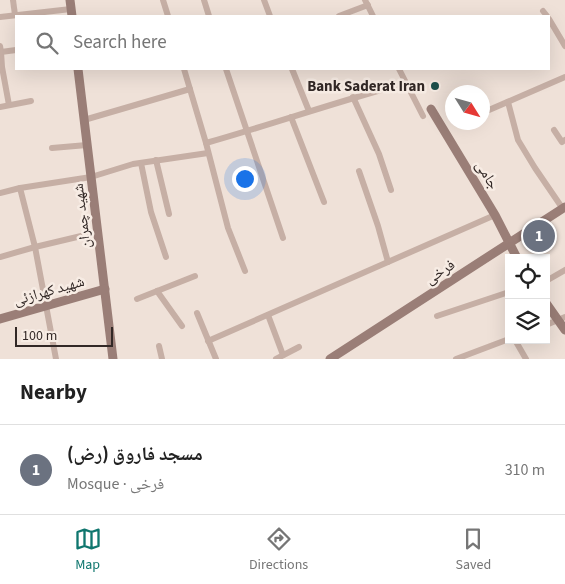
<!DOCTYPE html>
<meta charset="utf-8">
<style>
body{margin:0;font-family:"Source Sans 3","Noto Naskh Arabic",sans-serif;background:#f2f2f2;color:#222}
.controls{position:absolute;right:15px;bottom:15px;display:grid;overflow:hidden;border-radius:0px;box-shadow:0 5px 20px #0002}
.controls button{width:45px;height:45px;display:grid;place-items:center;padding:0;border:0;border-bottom:1px solid #e0e0e0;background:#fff;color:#222;font:25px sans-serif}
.compass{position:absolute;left:445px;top:85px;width:45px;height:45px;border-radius:50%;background:#fff;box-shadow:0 5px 20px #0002;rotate:127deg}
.scale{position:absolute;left:15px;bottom:12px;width:98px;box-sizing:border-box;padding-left:5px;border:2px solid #322826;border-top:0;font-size:14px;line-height:18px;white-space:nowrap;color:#322826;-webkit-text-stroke:4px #f7ece4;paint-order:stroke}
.you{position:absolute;left:244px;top:178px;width:18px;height:18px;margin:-12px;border:4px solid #fff;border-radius:50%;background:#1a73e8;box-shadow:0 0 0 8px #1a73e833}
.badge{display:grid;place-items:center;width:32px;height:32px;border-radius:50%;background:#0f766e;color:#fff;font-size:16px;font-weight:700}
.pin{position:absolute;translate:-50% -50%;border:2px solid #fff;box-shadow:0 1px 5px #0006}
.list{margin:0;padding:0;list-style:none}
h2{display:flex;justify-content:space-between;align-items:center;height:65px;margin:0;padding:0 20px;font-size:21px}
h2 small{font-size:16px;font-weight:400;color:#767676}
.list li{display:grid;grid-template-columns:32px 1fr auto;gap:15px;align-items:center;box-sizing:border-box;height:90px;padding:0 20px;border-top:1px solid #e0e0e0}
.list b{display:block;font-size:19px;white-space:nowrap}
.list p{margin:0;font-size:16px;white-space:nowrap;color:#767676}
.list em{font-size:16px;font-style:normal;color:#767676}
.icon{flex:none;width:28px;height:28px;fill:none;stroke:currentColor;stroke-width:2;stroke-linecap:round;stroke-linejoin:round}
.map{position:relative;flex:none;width:565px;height:359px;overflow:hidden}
.search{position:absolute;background:#fff;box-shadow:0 5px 20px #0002;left:15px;right:15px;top:15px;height:55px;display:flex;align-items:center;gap:12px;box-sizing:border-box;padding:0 18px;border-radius:0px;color:#767676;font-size:19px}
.sheet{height:155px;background:#fff}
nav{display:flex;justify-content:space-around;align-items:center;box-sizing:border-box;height:70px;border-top:1px solid #e0e0e0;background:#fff;font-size:14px;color:#767676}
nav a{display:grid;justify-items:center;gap:2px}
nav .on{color:#0f766e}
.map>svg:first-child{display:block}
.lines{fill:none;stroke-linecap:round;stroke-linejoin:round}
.street{stroke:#c6afa5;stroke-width:6}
.secondary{stroke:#9a7e77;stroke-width:9}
.poi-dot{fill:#1e514d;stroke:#f7ece4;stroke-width:2}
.labels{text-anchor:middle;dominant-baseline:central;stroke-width:5;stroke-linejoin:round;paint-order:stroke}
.poi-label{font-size:15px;font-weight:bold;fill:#322826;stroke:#f7ece4;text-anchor:end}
.street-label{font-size:15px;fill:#322826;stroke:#f7ece4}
</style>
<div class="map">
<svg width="565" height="359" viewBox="0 0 565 359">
<rect width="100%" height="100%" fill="#efe1d8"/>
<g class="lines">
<g class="street">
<path d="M13 0 15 15"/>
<path d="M163 0 168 16"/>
<path d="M204 0 209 16"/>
<path d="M264 0 270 16"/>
<path d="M365 0 373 16"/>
<path d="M543 11 547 16"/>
<path d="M339 16 368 5"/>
<path d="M0 17 71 9"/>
<path d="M549 19 565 46"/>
<path d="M0 46 1 52 2 67 9 105"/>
<path d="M1 52 16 50"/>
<path d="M184 69 206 143 228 228 245 271"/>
<path d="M226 69 283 238"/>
<path d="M292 69 309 111"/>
<path d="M399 69 423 116"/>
<path d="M353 97 379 154 391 190"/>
<path d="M508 102 518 140 535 168 563 209"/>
<path d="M0 107 31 101"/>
<path d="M482 113 565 77"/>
<path d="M291 117 324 202"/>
<path d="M84 120 190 89"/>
<path d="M458 123 460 122"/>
<path d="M554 130 562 142 565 140"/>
<path d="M206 143C273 124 339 101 406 83"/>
<path d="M52 148 87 145"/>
<path d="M156 160 169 214"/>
<path d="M141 163 151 212 166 257"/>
<path d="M359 171 378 226 388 262"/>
<path d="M20 188 35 247 56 359"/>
<path d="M0 193 20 188 91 177 133 164 208 153"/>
<path d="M0 257 35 247 98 232"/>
<path d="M546 281 565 270"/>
<path d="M157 291 182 326"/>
<path d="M137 299 195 276"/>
<path d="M197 313 216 359"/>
<path d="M268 315 283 355"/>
<path d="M437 316 509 292"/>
<path d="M546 325 565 317"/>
<path d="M515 340 526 359"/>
<path d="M208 341 495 215"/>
<path d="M159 346 162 359"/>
<path d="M276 359 299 347"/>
<path d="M456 359 509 339"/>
</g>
<g class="secondary">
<path d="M70 0 72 16"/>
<path d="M78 69 113 359"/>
<path d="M431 109 495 215 517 258"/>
<path d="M546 303 565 330"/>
<path d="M0 319 105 289"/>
<path d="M330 359 565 207"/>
</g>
</g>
<circle class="poi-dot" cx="435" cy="86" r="5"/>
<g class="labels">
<g class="poi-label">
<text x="425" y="86">Bank Saderat Iran</text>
</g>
<g class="street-label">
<text transform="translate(487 175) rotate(59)">جامی</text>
<text transform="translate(82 216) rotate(-97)">شهید چمران</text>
<text transform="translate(440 272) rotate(-33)">فرخی</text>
<text transform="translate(49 291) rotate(-16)">شهید کهرازئی</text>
</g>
</g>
</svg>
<div class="controls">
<button><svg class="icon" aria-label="locate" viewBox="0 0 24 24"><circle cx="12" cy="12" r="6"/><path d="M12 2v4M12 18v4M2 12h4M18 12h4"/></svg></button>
<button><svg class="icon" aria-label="layers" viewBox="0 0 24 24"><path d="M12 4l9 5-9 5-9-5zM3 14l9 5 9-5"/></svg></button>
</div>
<svg class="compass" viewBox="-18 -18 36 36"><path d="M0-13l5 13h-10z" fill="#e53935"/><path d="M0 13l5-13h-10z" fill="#767676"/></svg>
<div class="scale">100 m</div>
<div class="you"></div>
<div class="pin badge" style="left:539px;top:236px;background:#6b7280">1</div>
<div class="search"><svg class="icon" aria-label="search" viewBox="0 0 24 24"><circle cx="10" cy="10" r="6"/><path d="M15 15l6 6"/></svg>Search here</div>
</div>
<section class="sheet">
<h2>Nearby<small></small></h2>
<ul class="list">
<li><span class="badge" style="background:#6b7280">1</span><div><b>مسجد فاروق (رض)</b><p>Mosque · فرخی</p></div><em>310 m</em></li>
</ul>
</section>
<nav>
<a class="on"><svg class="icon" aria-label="map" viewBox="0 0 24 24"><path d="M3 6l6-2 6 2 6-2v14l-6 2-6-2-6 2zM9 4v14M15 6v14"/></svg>Map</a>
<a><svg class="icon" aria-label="directions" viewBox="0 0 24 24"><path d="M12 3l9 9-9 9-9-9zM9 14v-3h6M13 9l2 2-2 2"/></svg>Directions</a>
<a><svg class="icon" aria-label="saved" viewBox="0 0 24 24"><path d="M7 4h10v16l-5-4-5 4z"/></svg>Saved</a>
</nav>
